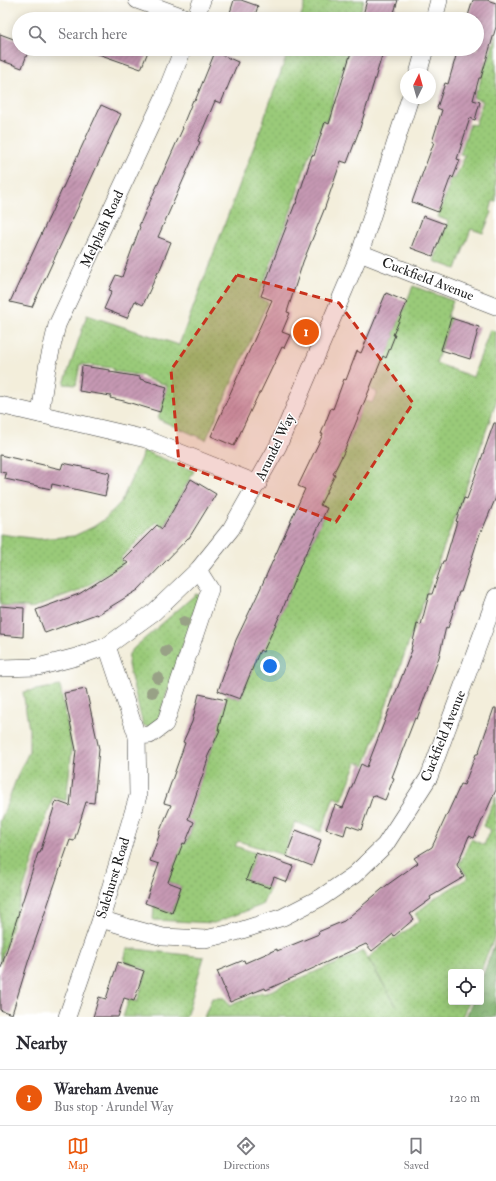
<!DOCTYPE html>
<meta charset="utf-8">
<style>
body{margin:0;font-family:"IM FELL Double Pica",serif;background:#f7f7f7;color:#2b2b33}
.controls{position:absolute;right:12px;bottom:12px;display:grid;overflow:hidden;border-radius:4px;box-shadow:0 2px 10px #0003}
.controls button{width:36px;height:36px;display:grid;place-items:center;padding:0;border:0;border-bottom:1px solid #e1e1e2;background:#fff;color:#2b2b33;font:20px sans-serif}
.compass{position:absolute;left:400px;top:68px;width:36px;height:36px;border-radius:50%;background:#fff;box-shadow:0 2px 10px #0003;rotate:5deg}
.you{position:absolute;left:270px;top:666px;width:14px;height:14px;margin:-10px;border:3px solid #fff;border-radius:50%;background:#1a73e8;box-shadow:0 0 0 6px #1a73e833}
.badge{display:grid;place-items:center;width:26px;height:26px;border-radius:50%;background:#ea580c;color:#fff;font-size:13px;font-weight:700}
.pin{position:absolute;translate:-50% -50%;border:2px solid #fff;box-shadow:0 1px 4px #0006}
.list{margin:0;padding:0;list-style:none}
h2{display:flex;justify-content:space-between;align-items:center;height:52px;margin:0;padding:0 16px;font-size:17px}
h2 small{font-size:13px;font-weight:400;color:#7c7c81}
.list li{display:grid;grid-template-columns:26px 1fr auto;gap:12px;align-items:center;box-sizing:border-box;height:56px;padding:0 16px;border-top:1px solid #e1e1e2}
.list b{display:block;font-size:15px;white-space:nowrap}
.list p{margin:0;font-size:13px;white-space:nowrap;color:#7c7c81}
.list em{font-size:13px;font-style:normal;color:#7c7c81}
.icon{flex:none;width:22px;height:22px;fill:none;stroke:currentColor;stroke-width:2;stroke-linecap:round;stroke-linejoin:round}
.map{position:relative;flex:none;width:496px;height:1017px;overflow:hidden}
.search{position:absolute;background:#fff;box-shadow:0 2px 10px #0003;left:12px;right:12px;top:12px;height:44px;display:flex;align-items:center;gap:10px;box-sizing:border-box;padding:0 14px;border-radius:22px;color:#7c7c81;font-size:15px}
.sheet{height:108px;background:#fff}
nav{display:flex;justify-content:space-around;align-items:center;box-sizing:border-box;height:56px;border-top:1px solid #e1e1e2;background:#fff;font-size:11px;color:#7c7c81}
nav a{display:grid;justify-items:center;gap:2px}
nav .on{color:#ea580c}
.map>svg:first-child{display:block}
.green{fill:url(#green-dots);stroke:#5b734a}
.forest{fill:url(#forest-crowns);stroke:#4c6542}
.building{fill:url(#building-hatch)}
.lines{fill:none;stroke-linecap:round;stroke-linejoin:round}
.street-casing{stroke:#3c3c39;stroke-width:18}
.street{stroke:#fff;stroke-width:17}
.tree{fill:#98a186}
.marked{fill:#c8321e;fill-opacity:0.2;stroke:#c8321e;stroke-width:3;stroke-dasharray:8 5;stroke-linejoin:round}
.labels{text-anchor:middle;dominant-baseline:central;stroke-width:3;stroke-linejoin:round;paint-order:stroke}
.street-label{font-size:14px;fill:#1c1c1c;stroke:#fff}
</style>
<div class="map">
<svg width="496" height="1017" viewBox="0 0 496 1017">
<defs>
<pattern id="green-dots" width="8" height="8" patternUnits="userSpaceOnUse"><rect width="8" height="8" fill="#9aca79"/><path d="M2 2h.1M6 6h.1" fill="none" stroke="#84ad68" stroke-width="1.8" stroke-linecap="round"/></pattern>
<pattern id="forest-crowns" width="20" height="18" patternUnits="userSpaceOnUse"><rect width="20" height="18" fill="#7bae69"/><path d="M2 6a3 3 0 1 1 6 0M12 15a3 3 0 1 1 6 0" fill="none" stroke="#648d56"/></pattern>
<pattern id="building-hatch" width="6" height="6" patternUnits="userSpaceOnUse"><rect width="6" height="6" fill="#c699b3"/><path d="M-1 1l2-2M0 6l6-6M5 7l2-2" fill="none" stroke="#a07c91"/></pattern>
</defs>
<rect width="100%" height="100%" fill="#fff"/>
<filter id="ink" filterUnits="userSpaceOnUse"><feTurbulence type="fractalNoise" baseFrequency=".025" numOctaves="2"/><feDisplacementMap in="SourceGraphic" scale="8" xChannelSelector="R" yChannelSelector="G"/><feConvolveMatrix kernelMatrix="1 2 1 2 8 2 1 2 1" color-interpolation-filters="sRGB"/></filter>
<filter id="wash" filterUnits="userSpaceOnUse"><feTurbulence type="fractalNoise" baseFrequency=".012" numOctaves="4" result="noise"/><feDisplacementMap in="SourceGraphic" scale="16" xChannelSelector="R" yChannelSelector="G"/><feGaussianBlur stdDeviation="0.9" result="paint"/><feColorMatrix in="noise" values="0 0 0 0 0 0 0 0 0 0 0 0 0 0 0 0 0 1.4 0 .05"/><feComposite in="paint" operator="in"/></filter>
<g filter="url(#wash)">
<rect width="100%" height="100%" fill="#f3eedb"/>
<g class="green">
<path d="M306 0H364L358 19H300Z"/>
<path d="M496 33V201H493L490 211 492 212 483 233 471 229 456 269 434 261 448 221 438 217 449 186 447 185 451 178 455 179 465 156 460 155 470 124 475 125 483 101 474 98 476 90H478L485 62H488Z"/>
<path d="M289 49H349L327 121 323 120 312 152H310L294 202 258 298 268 302 206 440 158 419 167 385 144 378V376L113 371V368L80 364 76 385 64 384 87 315 179 345 259 133Z"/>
<path d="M413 286 453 301 447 317 451 318 436 363 473 377 490 330 496 331V402L474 466 417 619 365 765 357 762 342 800 334 797 321 832 295 822 283 855 238 841 235 846 256 853 246 880 270 888 262 905 214 923 153 920 154 906 172 913 181 887 168 882 181 845 183 843 186 844 194 823 187 819 208 759 209 754 220 730 216 729 220 721 227 694 240 699 258 656V649L263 651 283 608 305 551 308 552 327 508 320 505 335 475 331 473 333 470 335 471 346 448 344 447 345 443 348 444 358 419 363 400 372 403 377 392 370 389 383 356 386 357 395 335H393Z"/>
<path d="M144 451 194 471 163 527 156 522 120 559 124 564 75 593 74 592 29 609 28 607 0 605V534L39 539 74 536 93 527 105 519 121 502Z"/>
<path d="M196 594 199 595V596L157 723 151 728 143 725 128 665 129 654 134 648Z"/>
<path d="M60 686 72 749 66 801 53 797 0 963V822L19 772 29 752V729L23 692Z"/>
<path d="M496 796V934L486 957 481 972H451V1002H469L462 1017H204L212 998H225L229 1006 262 992 263 994 329 966V967L363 951 396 1005 368 958 393 938 395 939 420 920 415 914 438 896 468 878 459 863 461 861 471 839 484 845 491 830 483 826Z"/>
<path d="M127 948 204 957 186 1017H123L129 999 137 1002 147 970 124 961Z"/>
</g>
<path class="forest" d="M496 940V1017H466L472 1002H481V980Z"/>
<g id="blocks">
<g class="building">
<path d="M234 0H241L258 6 254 19H228Z"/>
<path d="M367 0H398L392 19H376L363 15Z"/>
<path d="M473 0H487L496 3V27L481 78H479L473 100 480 102 475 120 470 118 457 159 460 160 453 178 451 176 438 212 412 202 434 142H432L442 110 437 108 445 83 448 84 458 49H477V19H467Z"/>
<path d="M0 34 19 41V49H29L22 68 0 60Z"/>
<path d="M91 49H149L141 69 90 51Z"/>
<path d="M352 49H384L360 128 347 163 341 161 324 210 303 262 287 312 290 313 282 332 290 335 284 348 282 347 260 393H259L234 446 211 436 272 300 261 296 278 248 295 204H296L312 155 314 156 325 122 329 124Z"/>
<path d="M215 52 238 62 221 103 215 101 198 141 200 142 158 237 171 242 159 272H158L143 305 135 301 127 318 104 309 112 291 109 290 116 275 122 277 140 227 139 226 183 128 182 127 193 100 195 101Z"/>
<path d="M101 105 121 114 32 307 10 302Z"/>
<path d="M423 216 445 224 433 256 411 248Z"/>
<path d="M386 293 407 302 393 335H395L386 358 383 356 344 452 333 474 335 475 320 505 327 508 307 552H306L281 613 263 652 260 650 240 699 218 691 236 640 257 596 305 489 298 486 323 434H321L331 408 333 409 344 379 346 380 357 351 361 353Z"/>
<path d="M451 318 479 327 470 359 441 350Z"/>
<path d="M82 366 110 370V372L140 377V379L167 387 160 412 124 401 110 398 111 396 79 391Z"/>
<path d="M494 423H496V497L482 531 481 530 461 592H459L448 628 446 627 439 657 417 719 415 718 392 777 394 778 385 800 373 795 361 830 347 825 344 835 326 829 335 805 343 808 361 764 367 767 412 650H411L417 624 421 625 429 594H432L443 561H445L457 521H456L464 498 467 499Z"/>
<path d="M0 455 61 469 63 463 110 473 105 496 52 484 51 489 5 479 6 473 0 472Z"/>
<path d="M191 479 216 494 189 538H188L138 590 97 615 96 614 45 633 36 610 79 594 128 563 123 559 157 525 162 529Z"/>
<path d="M0 606 24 608 23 637 0 635Z"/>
<path d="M86 689 99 749 94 803 86 802 74 841 70 840 29 959 12 1014 0 1010V971L38 853H40L56 801 70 806 76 750 64 693Z"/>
<path d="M199 694 226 700 218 730H220L207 758 208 759 188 819 194 822 185 844 183 843 168 882 181 887 172 913 145 903 159 864 150 861 160 833H159L171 805 164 803 185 743 183 742 192 722Z"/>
<path d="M494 708H496V790L474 838 469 836 457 865 464 877 430 897 431 899 410 914 414 919 394 936 393 934 372 951 366 944 266 990 265 988 230 1002 217 971 244 960 245 963 277 949V951L319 934 318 932 344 921 387 885 418 863 414 858 432 847 461 784 464 785 476 754H478Z"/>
<path d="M296 830 321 840 312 866 286 856Z"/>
<path d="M256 853 293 866 287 882 274 877 270 888 246 880Z"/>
<path d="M118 962 144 971 134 1001 124 998 118 1017H93L99 997 106 999Z"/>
</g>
</g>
</g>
<g filter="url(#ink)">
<use href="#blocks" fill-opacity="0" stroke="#3c3c39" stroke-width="1"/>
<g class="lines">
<defs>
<g id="street">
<path d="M137 0 189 19"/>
<path d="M195 19 202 0"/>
<path d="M434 19 439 0"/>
<path d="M418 74 425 49"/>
<path d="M360 253 496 306"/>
<path d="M0 405 146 439 258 484"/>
<path d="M40 414 47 368 57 325 164 97 183 49"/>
<path d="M107 646 137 736"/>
<path d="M0 668 38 667 76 657 107 646 154 612 198 570 231 529 278 446 360 253 410 98"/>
<path d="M101 919 130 928 163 937 205 939 236 932 283 917 322 897 354 875 385 845 429 777 496 597"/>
<path d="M67 1017 101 919 138 796 137 736 150 735 165 724 210 589 198 570"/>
</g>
</defs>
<use href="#street" class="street-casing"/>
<use href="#street" class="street"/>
</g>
<g class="tree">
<circle cx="184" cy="622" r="6"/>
<circle cx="166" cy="651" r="6"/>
<circle cx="158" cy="678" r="6"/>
<circle cx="152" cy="692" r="6"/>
</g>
</g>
<path class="marked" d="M237 275 339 303 413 403 336 522 179 464 171 370Z"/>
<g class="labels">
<g class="street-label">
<text transform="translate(102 229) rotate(-65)">Melplash Road</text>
<text transform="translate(428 279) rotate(21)">Cuckfield Avenue</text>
<text transform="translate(275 447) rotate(-64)">Arundel Way</text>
<text transform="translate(443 736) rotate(-68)">Cuckfield Avenue</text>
<text transform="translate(113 878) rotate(-73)">Salehurst Road</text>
</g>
</g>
</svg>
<div class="controls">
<button><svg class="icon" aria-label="locate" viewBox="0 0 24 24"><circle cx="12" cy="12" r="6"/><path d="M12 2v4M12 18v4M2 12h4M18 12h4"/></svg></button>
</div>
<svg class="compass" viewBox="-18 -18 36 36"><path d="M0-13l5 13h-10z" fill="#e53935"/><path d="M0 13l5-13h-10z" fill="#7c7c81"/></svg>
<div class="you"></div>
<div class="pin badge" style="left:306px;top:332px">1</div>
<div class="search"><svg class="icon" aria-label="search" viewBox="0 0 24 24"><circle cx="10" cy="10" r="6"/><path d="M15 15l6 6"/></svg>Search here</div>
</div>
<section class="sheet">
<h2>Nearby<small></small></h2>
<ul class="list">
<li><span class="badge">1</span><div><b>Wareham Avenue</b><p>Bus stop · Arundel Way</p></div><em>120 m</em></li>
</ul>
</section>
<nav>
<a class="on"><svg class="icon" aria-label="map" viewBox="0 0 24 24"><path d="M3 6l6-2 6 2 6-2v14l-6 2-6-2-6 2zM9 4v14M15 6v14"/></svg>Map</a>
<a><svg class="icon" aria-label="directions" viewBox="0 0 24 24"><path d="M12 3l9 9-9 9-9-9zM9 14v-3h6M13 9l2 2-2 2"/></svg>Directions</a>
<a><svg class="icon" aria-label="saved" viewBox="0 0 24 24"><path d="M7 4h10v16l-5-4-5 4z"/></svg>Saved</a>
</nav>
